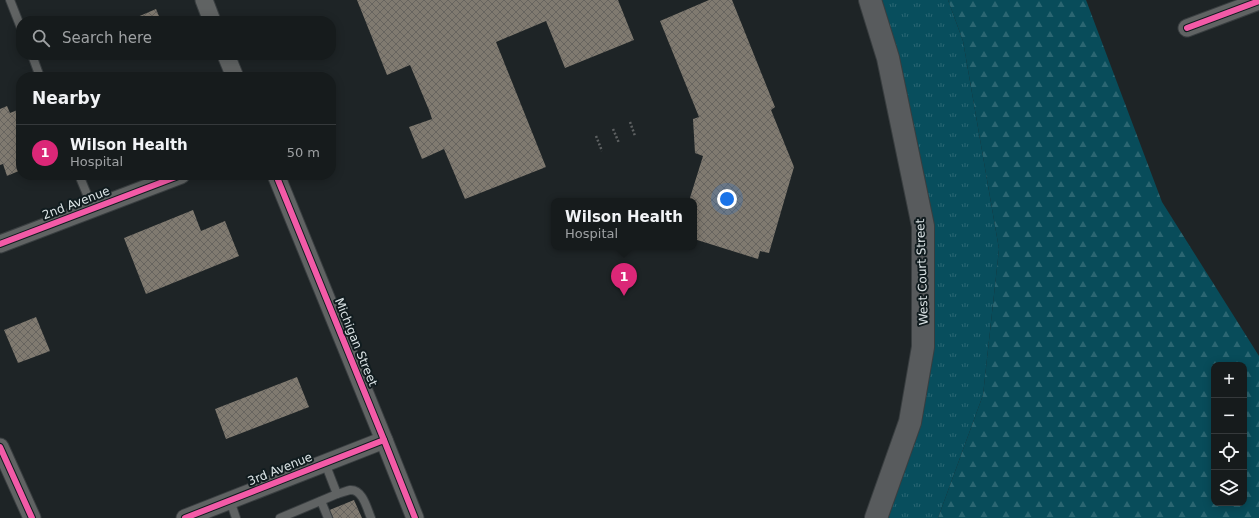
<!DOCTYPE html>
<meta charset="utf-8">
<style>
body{margin:0;font-family:"DejaVu Sans",sans-serif;background:#232829;color:#f1f3f6}
.controls{position:absolute;right:12px;bottom:12px;display:grid;overflow:hidden;border-radius:8px;box-shadow:0 2px 10px #0003}
.controls button{width:36px;height:36px;display:grid;place-items:center;padding:0;border:0;border-bottom:1px solid #35393b;background:#161b1c;color:#f1f3f6;font:20px sans-serif}
.you{position:absolute;left:727px;top:199px;width:14px;height:14px;margin:-10px;border:3px solid #fff;border-radius:50%;background:#1a73e8;box-shadow:0 0 0 6px #1a73e833}
.badge{display:grid;place-items:center;width:26px;height:26px;border-radius:50%;background:#db2777;color:#fff;font-size:13px;font-weight:700}
.pin{position:absolute;translate:-50% -33px;filter:drop-shadow(0 1px 2px #0008)}
.pin::after{content:'';position:absolute;top:21px;width:14px;height:12px;background:inherit;clip-path:polygon(0 0,100% 0,50% 100%)}
.popup{position:absolute;left:551px;top:198px;width:146px;height:52px;box-sizing:border-box;display:grid;place-content:center;border-radius:8px;background:#161b1c;filter:drop-shadow(0 1px 3px #0005);font-size:13px;white-space:nowrap;color:#9ea1a3}
.popup b{font-size:15px;color:#f1f3f6}
.popup::after{content:'';position:absolute;left:50%;top:100%;margin-left:-8px;border:8px solid transparent;border-top-color:#161b1c}
.list{margin:0;padding:0;list-style:none}
h2{display:flex;justify-content:space-between;align-items:center;height:52px;margin:0;padding:0 16px;font-size:17px}
h2 small{font-size:13px;font-weight:400;color:#9ea1a3}
.list li{display:grid;grid-template-columns:26px 1fr auto;gap:12px;align-items:center;box-sizing:border-box;height:56px;padding:0 16px;border-top:1px solid #35393b}
.list b{display:block;font-size:15px;white-space:nowrap}
.list p{margin:0;font-size:13px;white-space:nowrap;color:#9ea1a3}
.list em{font-size:13px;font-style:normal;color:#9ea1a3}
.icon{flex:none;width:22px;height:22px;fill:none;stroke:currentColor;stroke-width:2;stroke-linecap:round;stroke-linejoin:round}
.map{position:relative;flex:none;width:1259px;height:518px;overflow:hidden}
.search{position:absolute;background:#161b1c;box-shadow:0 2px 10px #0003;left:16px;top:16px;width:320px;height:44px;display:flex;align-items:center;gap:10px;box-sizing:border-box;padding:0 14px;border-radius:16px;color:#9ea1a3;font-size:15px}
.panel{position:absolute;background:#161b1c;box-shadow:0 2px 10px #0003;left:16px;top:72px;width:320px;height:108px;border-radius:16px}
.map>svg:first-child{display:block}
.grass{fill:url(#grass-tufts)}
.forest{fill:url(#forest-firs);fill-rule:evenodd}
.building{fill:url(#building-cross-hatch)}
.lines{fill:none;stroke-linecap:round;stroke-linejoin:round}
.lane-casing{stroke:#393e40;stroke-width:10}
.street-casing{stroke:#393e40;stroke-width:19}
.secondary-casing{stroke:#393e40;stroke-width:24}
.path{stroke:#5e6162;stroke-width:2.5;stroke-dasharray:2 2;stroke-linecap:butt}
.lane{stroke:#606363;stroke-width:8}
.street{stroke:#606363;stroke-width:17}
.secondary{stroke:#585b5d;stroke-width:22}
.cycleway-casing{stroke:#111c1f;stroke-width:8}
.cycleway{stroke:#f35aa7;stroke-width:6}
.labels{text-anchor:middle;dominant-baseline:central;stroke-width:4;stroke-linejoin:round;paint-order:stroke}
.street-label{font-size:12px;fill:#dce4e6;stroke:#111c1f}
</style>
<div class="map">
<svg width="1259" height="518" viewBox="0 0 1259 518">
<defs>
<pattern id="grass-tufts" width="24" height="20" patternUnits="userSpaceOnUse"><rect width="24" height="20" fill="#084e5d"/><path d="M3 7l-1-3M5 7V3M7 7l1-3M15 17l-1-3M17 17v-4M19 17l1-3" fill="none" stroke="#2b6774"/></pattern>
<pattern id="forest-firs" width="22" height="20" patternUnits="userSpaceOnUse"><rect width="22" height="20" fill="#084c5a"/><path d="M5 1l3.5 6h-7zM16 11l3.5 6h-7z" fill="#2b6672"/></pattern>
<pattern id="building-cross-hatch" width="8" height="8" patternUnits="userSpaceOnUse"><rect width="8" height="8" fill="#807a70"/><path d="M0 0l8 8M0 8l8-8" fill="none" stroke="#67645f"/></pattern>
</defs>
<rect width="100%" height="100%" fill="#1e2426"/>
<path class="grass" d="M870 0H948L963 41 999 249 983 395 938 518H876L910 422 923 226Z"/>
<path class="forest" d="M948 0H1086L1162 202 1259 356V518H938L983 395 999 249 963 41ZM1214 365H1244V503H1214Z"/>
<g class="building">
<path d="M357 0H618L634 40 565 68 546 21 496 42 546 167 465 199 444 149 422 159 409 127 432 119 429 110 410 65 387 75Z"/>
<path d="M709 0H732L775 107 771 110 794 167 769 253 760 251 758 259 694 239V201H689L703 156 695 153 693 119 699 117 660 21Z"/>
<path d="M156 9 161 21H128Z"/>
<path d="M7 106 10 113 20 109 21 112V170L7 176 3 164 0 165V109Z"/>
<path d="M193 210 201 231 225 221 239 256 146 294 124 238Z"/>
<path d="M36 317 50 351 18 363 4 330Z"/>
<path d="M297 377 309 407 226 439 215 409Z"/>
<path d="M354 500 362 518H330L327 511Z"/>
</g>
<g class="lines">
<defs>
<g id="lane">
<path d="M10 0 21 28"/>
<path d="M32 55 40 77"/>
<path d="M79 175 93 209"/>
<path d="M337 494C341 493 346 491 350 490 363 489 367 509 371 518"/>
<path d="M230 500 236 518"/>
<path d="M321 501 328 518"/>
<path d="M280 518 337 494 325 463"/>
</g>
<g id="street">
<path d="M204 0 212 21"/>
<path d="M1187 28 1259 1"/>
<path d="M226 55 235 77"/>
<path d="M276 175 384 440 415 518"/>
<path d="M0 244 181 175"/>
<path d="M0 447 32 518"/>
<path d="M185 518 384 440"/>
</g>
<path id="secondary" d="M870 0 888 58 923 226V347L910 422 876 518"/>
</defs>
<use href="#lane" class="lane-casing"/>
<use href="#street" class="street-casing"/>
<use href="#secondary" class="secondary-casing"/>
<g class="path">
<path d="M630 122 635 136"/>
<path d="M613 129 619 143"/>
<path d="M596 136 602 151"/>
</g>
<use href="#lane" class="lane"/>
<use href="#street" class="street"/>
<use href="#secondary" class="secondary"/>
<defs>
<g id="cycleway">
<path d="M1187 28 1259 1"/>
<path d="M276 175 384 440 415 518"/>
<path d="M0 244 181 175"/>
<path d="M0 447 32 518"/>
<path d="M185 518 384 440"/>
</g>
</defs>
<use href="#cycleway" class="cycleway-casing"/>
<use href="#cycleway" class="cycleway"/>
</g>
<g class="labels">
<g class="street-label">
<text transform="translate(76 203) rotate(-21)">2nd Avenue</text>
<text transform="translate(922 272) rotate(-92)">West Court Street</text>
<text transform="translate(356 342) rotate(68)">Michigan Street</text>
<text transform="translate(280 469) rotate(-22)">3rd Avenue</text>
</g>
</g>
</svg>
<div class="controls">
<button>+</button>
<button>−</button>
<button><svg class="icon" aria-label="locate" viewBox="0 0 24 24"><circle cx="12" cy="12" r="6"/><path d="M12 2v4M12 18v4M2 12h4M18 12h4"/></svg></button>
<button><svg class="icon" aria-label="layers" viewBox="0 0 24 24"><path d="M12 4l9 5-9 5-9-5zM3 14l9 5 9-5"/></svg></button>
</div>
<div class="you"></div>
<div class="pin badge" style="left:624px;top:296px">1</div>
<div class="popup"><b>Wilson Health</b>Hospital</div>
<div class="search"><svg class="icon" aria-label="search" viewBox="0 0 24 24"><circle cx="10" cy="10" r="6"/><path d="M15 15l6 6"/></svg>Search here</div>
<section class="panel">
<h2>Nearby<small></small></h2>
<ul class="list">
<li><span class="badge">1</span><div><b>Wilson Health</b><p>Hospital</p></div><em>50 m</em></li>
</ul>
</section>
</div>
